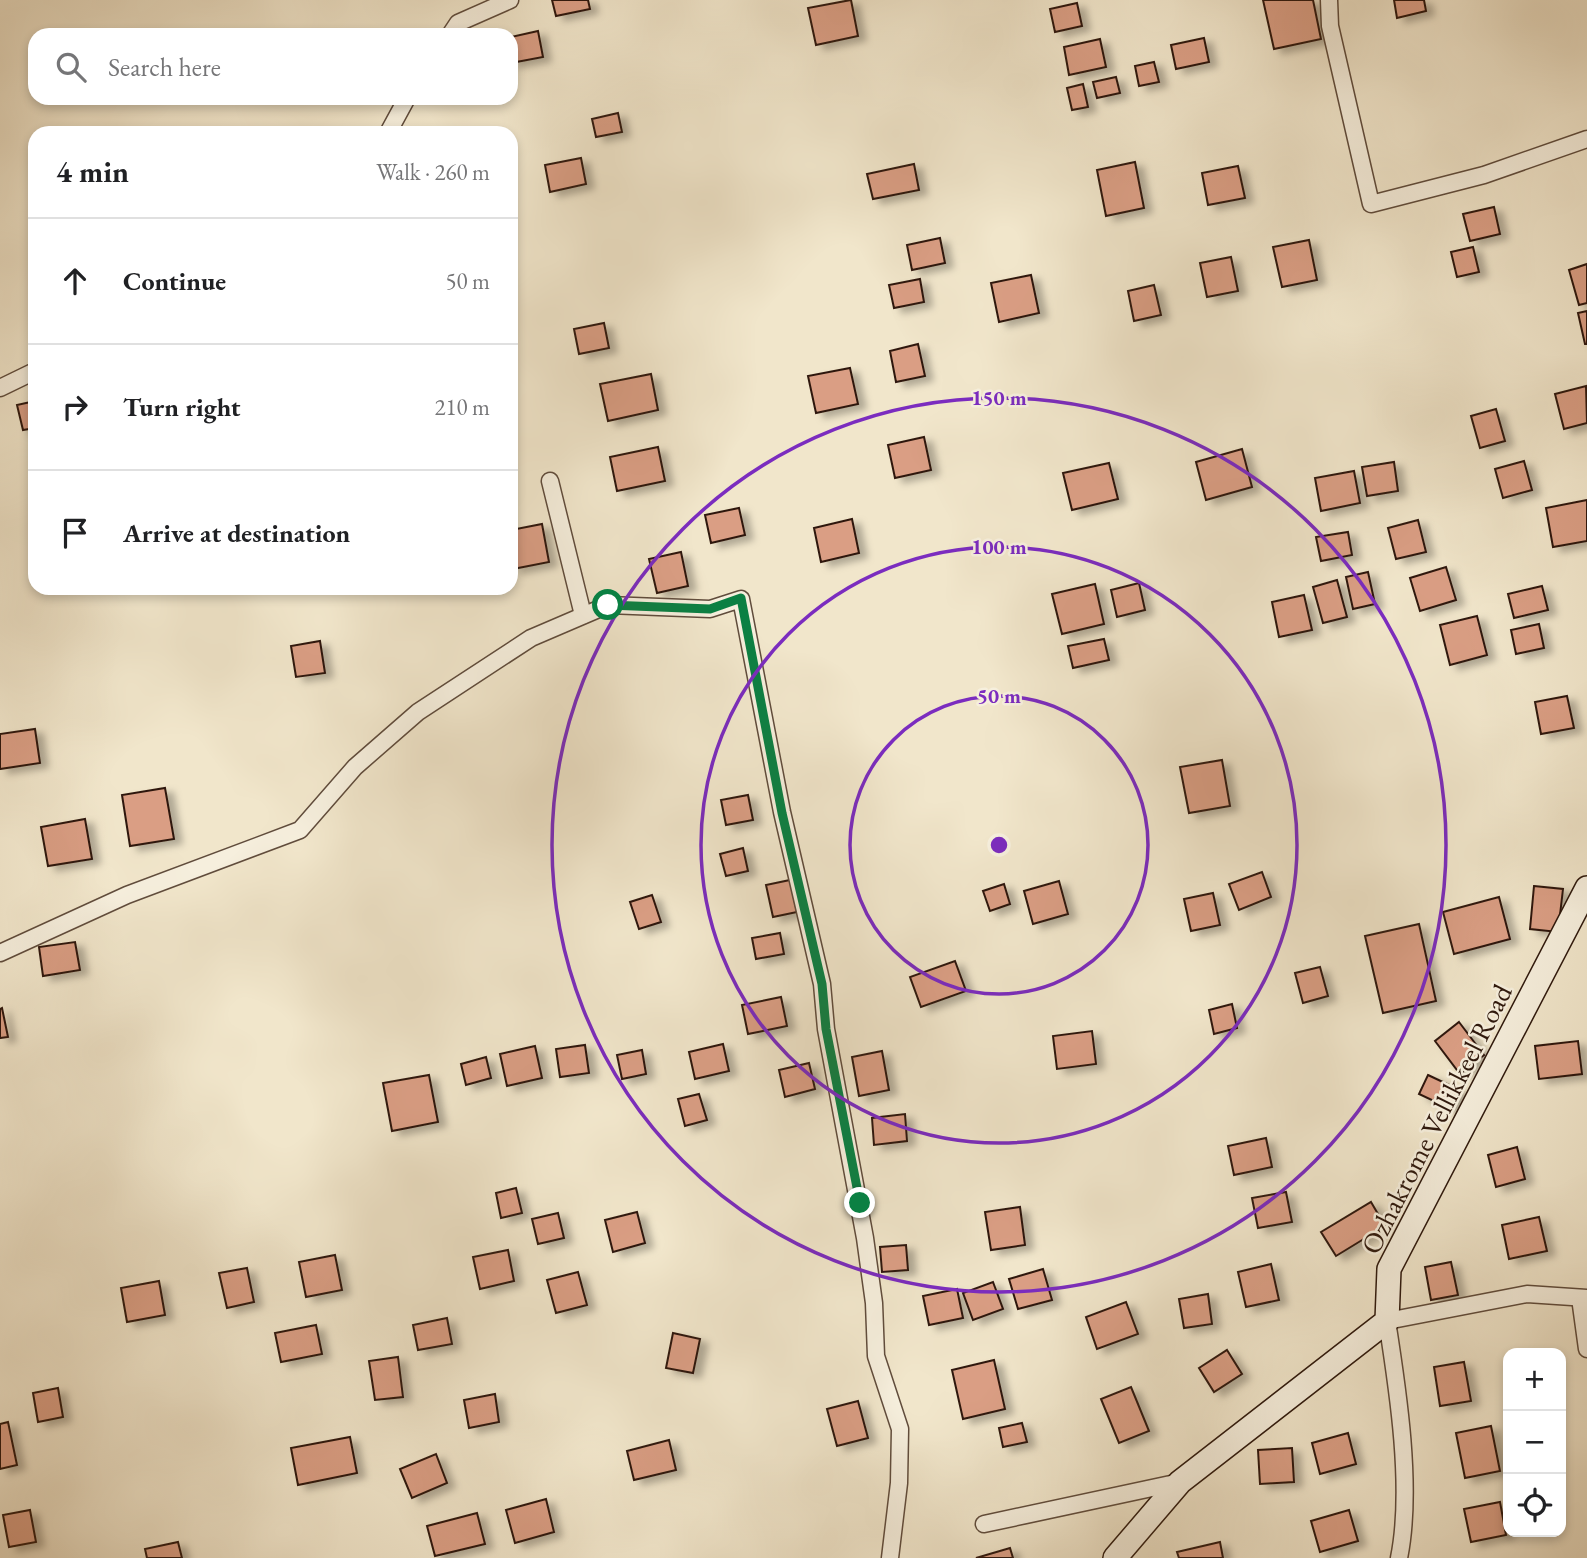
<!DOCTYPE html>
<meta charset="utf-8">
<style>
body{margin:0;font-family:"EB Garamond",serif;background:#f2f2f2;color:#202124}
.controls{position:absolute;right:21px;bottom:21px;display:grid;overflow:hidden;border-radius:14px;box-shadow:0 4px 10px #0003}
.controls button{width:63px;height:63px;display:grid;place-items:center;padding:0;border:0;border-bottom:2px solid #e0e0e0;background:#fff;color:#202124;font:35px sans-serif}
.stop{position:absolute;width:21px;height:21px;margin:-16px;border:5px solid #0b8043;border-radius:50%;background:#fff}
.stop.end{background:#0b8043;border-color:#fff;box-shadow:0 2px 7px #0008}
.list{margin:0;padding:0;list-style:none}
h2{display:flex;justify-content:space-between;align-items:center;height:91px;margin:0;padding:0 28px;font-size:30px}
h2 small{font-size:23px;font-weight:400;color:#757577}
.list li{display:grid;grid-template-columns:46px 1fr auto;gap:21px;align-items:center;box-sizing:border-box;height:126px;padding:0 28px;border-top:2px solid #e0e0e0}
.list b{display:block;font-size:26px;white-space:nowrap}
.list em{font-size:23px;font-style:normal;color:#757577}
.icon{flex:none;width:38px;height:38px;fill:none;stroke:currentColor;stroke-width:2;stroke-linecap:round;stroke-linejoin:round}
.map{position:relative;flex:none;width:1587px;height:1558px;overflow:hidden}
.search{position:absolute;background:#fff;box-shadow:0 4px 10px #0003;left:28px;top:28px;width:490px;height:77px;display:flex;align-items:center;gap:18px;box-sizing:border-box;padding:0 24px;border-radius:21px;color:#757577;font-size:26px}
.panel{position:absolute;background:#fff;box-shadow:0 4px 10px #0003;left:28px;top:126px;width:490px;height:469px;border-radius:21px}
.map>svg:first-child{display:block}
.building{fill:#da9e84;stroke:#2f190d;stroke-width:2;filter:url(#shadow)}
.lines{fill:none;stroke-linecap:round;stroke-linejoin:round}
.street-casing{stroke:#604c3c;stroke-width:19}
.secondary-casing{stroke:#2f190d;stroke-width:26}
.street{stroke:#f6efdd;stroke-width:16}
.secondary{stroke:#f6efdd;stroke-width:23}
.route{stroke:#0b8043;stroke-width:9}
.ring{fill:none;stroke:#7b2cbf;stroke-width:3.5}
.labels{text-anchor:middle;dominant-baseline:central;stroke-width:5;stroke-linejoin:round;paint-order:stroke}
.street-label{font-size:28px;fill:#2f190d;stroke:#f6efdd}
.centre{fill:#7b2cbf;stroke:#f6efdd;stroke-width:3.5}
.ring-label{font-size:21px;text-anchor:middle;font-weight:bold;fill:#7b2cbf;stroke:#f6efdd;stroke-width:5;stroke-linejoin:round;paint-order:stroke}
</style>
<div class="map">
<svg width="1587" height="1558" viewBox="0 0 1587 1558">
<defs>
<filter id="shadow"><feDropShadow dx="8" dy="4.5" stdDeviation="3.5" flood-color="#0004"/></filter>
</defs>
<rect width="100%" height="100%" fill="#f1e6cb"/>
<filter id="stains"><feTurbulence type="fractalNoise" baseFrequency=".00286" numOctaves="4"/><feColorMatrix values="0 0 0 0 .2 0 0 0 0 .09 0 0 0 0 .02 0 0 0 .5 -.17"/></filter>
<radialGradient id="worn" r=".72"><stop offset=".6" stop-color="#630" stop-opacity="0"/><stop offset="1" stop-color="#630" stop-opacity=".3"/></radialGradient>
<g class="building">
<path d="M552 0H588L590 9 556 16Z"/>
<path d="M851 0 858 36 816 45 808 8Z"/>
<path d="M1263 0H1313L1321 39 1274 49Z"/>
<path d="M1394 0H1424L1426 11 1397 18Z"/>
<path d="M1077 3 1082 26 1055 32 1050 9Z"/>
<path d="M538 31 543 57 511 63V37Z"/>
<path d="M1204 38 1209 62 1176 69 1171 45Z"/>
<path d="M1100 39 1106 67 1069 75 1064 47Z"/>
<path d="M1154 62 1159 82 1139 86 1135 66Z"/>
<path d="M1116 77 1120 93 1097 98 1093 82Z"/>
<path d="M1083 84 1088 107 1072 110 1067 88Z"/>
<path d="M618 113 622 132 596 137 592 119Z"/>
<path d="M581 158 586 184 550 192 545 165Z"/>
<path d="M1135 162 1144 208 1106 216 1097 170Z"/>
<path d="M914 164 919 190 873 199 867 174Z"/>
<path d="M1238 166 1245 198 1208 205 1202 173Z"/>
<path d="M1494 207 1500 234 1470 241 1463 214Z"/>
<path d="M940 238 945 263 912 270 907 245Z"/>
<path d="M1309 240 1317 280 1282 287 1273 247Z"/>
<path d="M1473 247 1479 272 1457 277 1451 252Z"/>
<path d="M1231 257 1238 291 1207 297 1200 263Z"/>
<path d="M1587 264V303L1579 305 1569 270Z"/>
<path d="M1031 275 1039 313 999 322 991 283Z"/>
<path d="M920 279 924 302 894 308 889 285Z"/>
<path d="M1154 285 1161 315 1134 321 1128 291Z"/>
<path d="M1587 311V344H1585L1578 313Z"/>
<path d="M604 323 609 348 579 354 574 329Z"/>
<path d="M918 344 925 376 896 382 890 351Z"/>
<path d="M850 368 858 404 816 413 808 376Z"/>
<path d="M651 374 658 410 608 421 600 384Z"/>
<path d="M1586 386 1587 423 1564 429 1555 394Z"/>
<path d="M35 401V428L23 430 17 405Z"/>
<path d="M1496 409 1505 441 1480 448 1471 416Z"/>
<path d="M924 437 931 470 895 478 888 445Z"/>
<path d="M658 447 665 481 617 491 610 457Z"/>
<path d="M1242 449 1252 487 1206 500 1196 462Z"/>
<path d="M1524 461 1532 490 1503 498 1495 469Z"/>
<path d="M1394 462 1398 491 1367 496 1362 467Z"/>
<path d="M1109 463 1118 499 1072 510 1063 473Z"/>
<path d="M1354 471 1360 503 1321 511 1315 478Z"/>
<path d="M1587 500V541L1553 547 1546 508Z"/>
<path d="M739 508 745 535 711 543 705 515Z"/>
<path d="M852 519 859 553 821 562 814 528Z"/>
<path d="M1418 520 1426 552 1396 559 1388 528Z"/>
<path d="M542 524 549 562 513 569 511 530Z"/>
<path d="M1348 532 1352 555 1321 561 1316 537Z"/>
<path d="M681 552 688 586 657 593 649 559Z"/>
<path d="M1446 567 1456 600 1420 611 1410 578Z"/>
<path d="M1368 572 1375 604 1353 609 1346 577Z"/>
<path d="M1337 580 1347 617 1323 623 1313 587Z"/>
<path d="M1139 583 1145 610 1117 617 1111 590Z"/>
<path d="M1095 584 1104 624 1062 634 1052 594Z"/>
<path d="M1542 586 1548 610 1514 618 1508 594Z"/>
<path d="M1304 595 1312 630 1279 637 1272 602Z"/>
<path d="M1477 616 1487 655 1450 665 1440 625Z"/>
<path d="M1539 624 1544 648 1516 654 1511 630Z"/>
<path d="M1104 639 1109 660 1073 668 1068 646Z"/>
<path d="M320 641 325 673 296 677 291 646Z"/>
<path d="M1567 696 1574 728 1541 734 1535 702Z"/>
<path d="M35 729 40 763 0 769V734Z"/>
<path d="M1222 760 1230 806 1189 813 1180 767Z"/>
<path d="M165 788 174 839 130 846 122 795Z"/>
<path d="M748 795 753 820 726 825 721 800Z"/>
<path d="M85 819 92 859 48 866 41 827Z"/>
<path d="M743 848 748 871 726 876 720 854Z"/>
<path d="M1262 872 1271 897 1239 910 1229 884Z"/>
<path d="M790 880 797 912 773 917 766 885Z"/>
<path d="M1059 881 1068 914 1033 924 1024 891Z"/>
<path d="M1004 884 1010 904 990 911 983 891Z"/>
<path d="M1534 886 1563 889 1558 932 1530 929Z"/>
<path d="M1213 893 1220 925 1191 931 1184 899Z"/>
<path d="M652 895 661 922 639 929 630 902Z"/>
<path d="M1499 897 1510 939 1454 954 1443 912Z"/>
<path d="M1419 924 1436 1001 1383 1013 1365 936Z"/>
<path d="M780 933 784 954 756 959 752 938Z"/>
<path d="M75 942 80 970 43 976 39 947Z"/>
<path d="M955 961 966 991 921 1007 910 977Z"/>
<path d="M1320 967 1328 996 1303 1003 1295 973Z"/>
<path d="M781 997 787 1026 748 1034 742 1005Z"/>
<path d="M1232 1004 1237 1028 1214 1034 1209 1010Z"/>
<path d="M2 1008 8 1037 0 1038V1009Z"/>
<path d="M1459 1022 1484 1055 1460 1074 1435 1041Z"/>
<path d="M1092 1031 1096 1064 1057 1069 1053 1036Z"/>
<path d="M1578 1041 1582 1074 1539 1079 1535 1046Z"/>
<path d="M723 1044 729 1071 695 1079 689 1052Z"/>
<path d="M585 1045 589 1073 560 1077 556 1049Z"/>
<path d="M535 1046 542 1078 507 1086 500 1054Z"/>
<path d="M642 1050 646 1074 622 1079 617 1055Z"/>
<path d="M882 1051 889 1090 859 1096 852 1057Z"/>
<path d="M486 1057 491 1078 466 1085 461 1064Z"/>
<path d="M809 1063 815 1089 785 1097 779 1070Z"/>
<path d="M429 1075 438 1122 392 1131 383 1083Z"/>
<path d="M1428 1075 1462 1091 1453 1110 1419 1094Z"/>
<path d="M699 1094 707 1120 685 1126 678 1099Z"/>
<path d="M905 1114 907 1141 874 1145 872 1118Z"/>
<path d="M1266 1138 1272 1167 1234 1175 1228 1146Z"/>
<path d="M1517 1147 1525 1179 1496 1187 1488 1155Z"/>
<path d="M516 1188 522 1213 501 1218 496 1193Z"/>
<path d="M1286 1192 1292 1222 1258 1228 1252 1198Z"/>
<path d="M1371 1202 1385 1226 1336 1256 1321 1232Z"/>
<path d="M1020 1207 1025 1245 991 1250 985 1212Z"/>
<path d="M637 1212 645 1243 613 1252 605 1220Z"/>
<path d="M558 1213 564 1238 538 1244 532 1219Z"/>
<path d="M1539 1217 1547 1251 1509 1259 1502 1225Z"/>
<path d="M906 1245 908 1270 882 1272 880 1247Z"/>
<path d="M508 1250 514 1281 480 1289 473 1257Z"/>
<path d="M335 1255 342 1290 306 1297 299 1262Z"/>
<path d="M1451 1262 1458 1295 1431 1300 1425 1267Z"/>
<path d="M1271 1264 1279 1300 1246 1307 1238 1272Z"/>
<path d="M247 1268 254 1302 227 1308 219 1273Z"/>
<path d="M1043 1269 1052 1300 1018 1309 1009 1279Z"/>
<path d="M578 1272 587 1305 556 1313 547 1280Z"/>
<path d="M159 1281 165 1315 127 1322 121 1288Z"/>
<path d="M993 1282 1003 1309 973 1320 963 1293Z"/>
<path d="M957 1289 963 1318 929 1325 923 1296Z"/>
<path d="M1208 1294 1212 1324 1184 1328 1179 1299Z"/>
<path d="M1126 1302 1138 1334 1097 1349 1086 1317Z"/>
<path d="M447 1318 452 1344 418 1350 413 1325Z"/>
<path d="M316 1325 322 1354 281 1362 275 1333Z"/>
<path d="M673 1333 700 1339 693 1373 666 1368Z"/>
<path d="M1227 1350 1242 1374 1214 1392 1199 1368Z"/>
<path d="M398 1357 403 1397 375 1400 369 1361Z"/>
<path d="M994 1360 1005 1409 963 1419 952 1370Z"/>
<path d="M1464 1362 1471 1401 1440 1406 1434 1367Z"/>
<path d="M1131 1387 1149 1431 1119 1443 1101 1399Z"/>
<path d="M58 1388 63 1417 38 1422 33 1393Z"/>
<path d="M495 1394 499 1422 469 1428 464 1400Z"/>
<path d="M858 1401 868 1438 837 1446 827 1409Z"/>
<path d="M8 1422 17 1465 0 1469V1424Z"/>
<path d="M1022 1423 1027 1442 1003 1447 999 1428Z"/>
<path d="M1491 1426 1500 1471 1465 1478 1456 1433Z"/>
<path d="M1348 1433 1356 1464 1320 1474 1312 1443Z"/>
<path d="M350 1437 357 1473 298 1485 291 1448Z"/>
<path d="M669 1440 676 1470 634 1480 627 1451Z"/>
<path d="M1292 1448 1294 1482 1260 1484 1258 1450Z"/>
<path d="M436 1454 447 1483 412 1498 400 1469Z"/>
<path d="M546 1499 554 1532 515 1543 506 1510Z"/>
<path d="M1500 1502 1506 1535 1471 1542 1464 1509Z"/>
<path d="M30 1510 36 1542 9 1547 3 1515Z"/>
<path d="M1349 1510 1358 1541 1320 1552 1311 1521Z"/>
<path d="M477 1513 485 1544 435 1556 427 1526Z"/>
<path d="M178 1542 182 1558H147L145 1549Z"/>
<path d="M1220 1542 1223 1558H1179L1177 1552Z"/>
<path d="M1010 1548 1013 1558H976Z"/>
</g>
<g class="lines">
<defs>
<g id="street">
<path d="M1329 0 1330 26 1371 204 1484 175 1587 139"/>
<path d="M450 35 458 23 510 0"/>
<path d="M388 133 407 98"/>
<path d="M0 388 35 371"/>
<path d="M550 481 583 615"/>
<path d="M0 953 127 895 300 830 355 767 418 712 531 638 608 605 710 609 741 599 782 812 822 984 826 1029 865 1238 874 1303 876 1356 900 1429 899 1483 890 1558"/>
<path d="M1580 1298 1587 1349"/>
<path d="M984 1524 1180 1482"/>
<path d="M1399 1558C1413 1489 1398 1391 1387 1321L1527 1294 1587 1298"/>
</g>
<path id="secondary" d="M1115 1558 1180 1482 1387 1321 1389 1269 1587 888"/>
</defs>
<use href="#street" class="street-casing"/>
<use href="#secondary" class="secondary-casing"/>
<use href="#street" class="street"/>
<use href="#secondary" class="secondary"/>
</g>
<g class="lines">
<path class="route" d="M608 605 710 609 741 598 782 813 822 984 826 1029 860 1203"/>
</g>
<g class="ring">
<circle cx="999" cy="845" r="149"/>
<circle cx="999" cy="845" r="298"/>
<circle cx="999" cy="845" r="447"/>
</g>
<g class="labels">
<g class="street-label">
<text transform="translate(1436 1119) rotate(-63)">Ozhakrome Vellikkeel Road</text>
</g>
</g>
<circle cx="999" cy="845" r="10" class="centre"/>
<g class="ring-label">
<text x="999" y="405">150 m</text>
<text x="999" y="554">100 m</text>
<text x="999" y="703">50 m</text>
</g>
<rect width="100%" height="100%" filter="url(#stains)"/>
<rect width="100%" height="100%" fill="url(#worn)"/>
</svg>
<div class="controls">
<button>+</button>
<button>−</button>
<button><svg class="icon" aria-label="locate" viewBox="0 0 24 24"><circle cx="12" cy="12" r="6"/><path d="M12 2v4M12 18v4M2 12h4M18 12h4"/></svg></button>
</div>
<div class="stop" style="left:608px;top:605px"></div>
<div class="stop end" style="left:860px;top:1203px"></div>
<div class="search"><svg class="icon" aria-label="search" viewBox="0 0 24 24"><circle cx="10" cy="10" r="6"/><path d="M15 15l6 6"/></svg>Search here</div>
<section class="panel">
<h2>4 min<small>Walk · 260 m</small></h2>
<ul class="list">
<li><svg class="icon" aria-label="ahead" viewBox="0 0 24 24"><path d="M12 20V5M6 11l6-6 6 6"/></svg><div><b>Continue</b></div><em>50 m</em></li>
<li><svg class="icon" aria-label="right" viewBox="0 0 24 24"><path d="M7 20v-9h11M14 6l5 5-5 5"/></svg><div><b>Turn right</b></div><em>210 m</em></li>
<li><svg class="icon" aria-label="arrive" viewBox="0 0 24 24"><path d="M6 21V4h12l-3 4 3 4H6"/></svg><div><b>Arrive at destination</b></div></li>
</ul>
</section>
</div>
